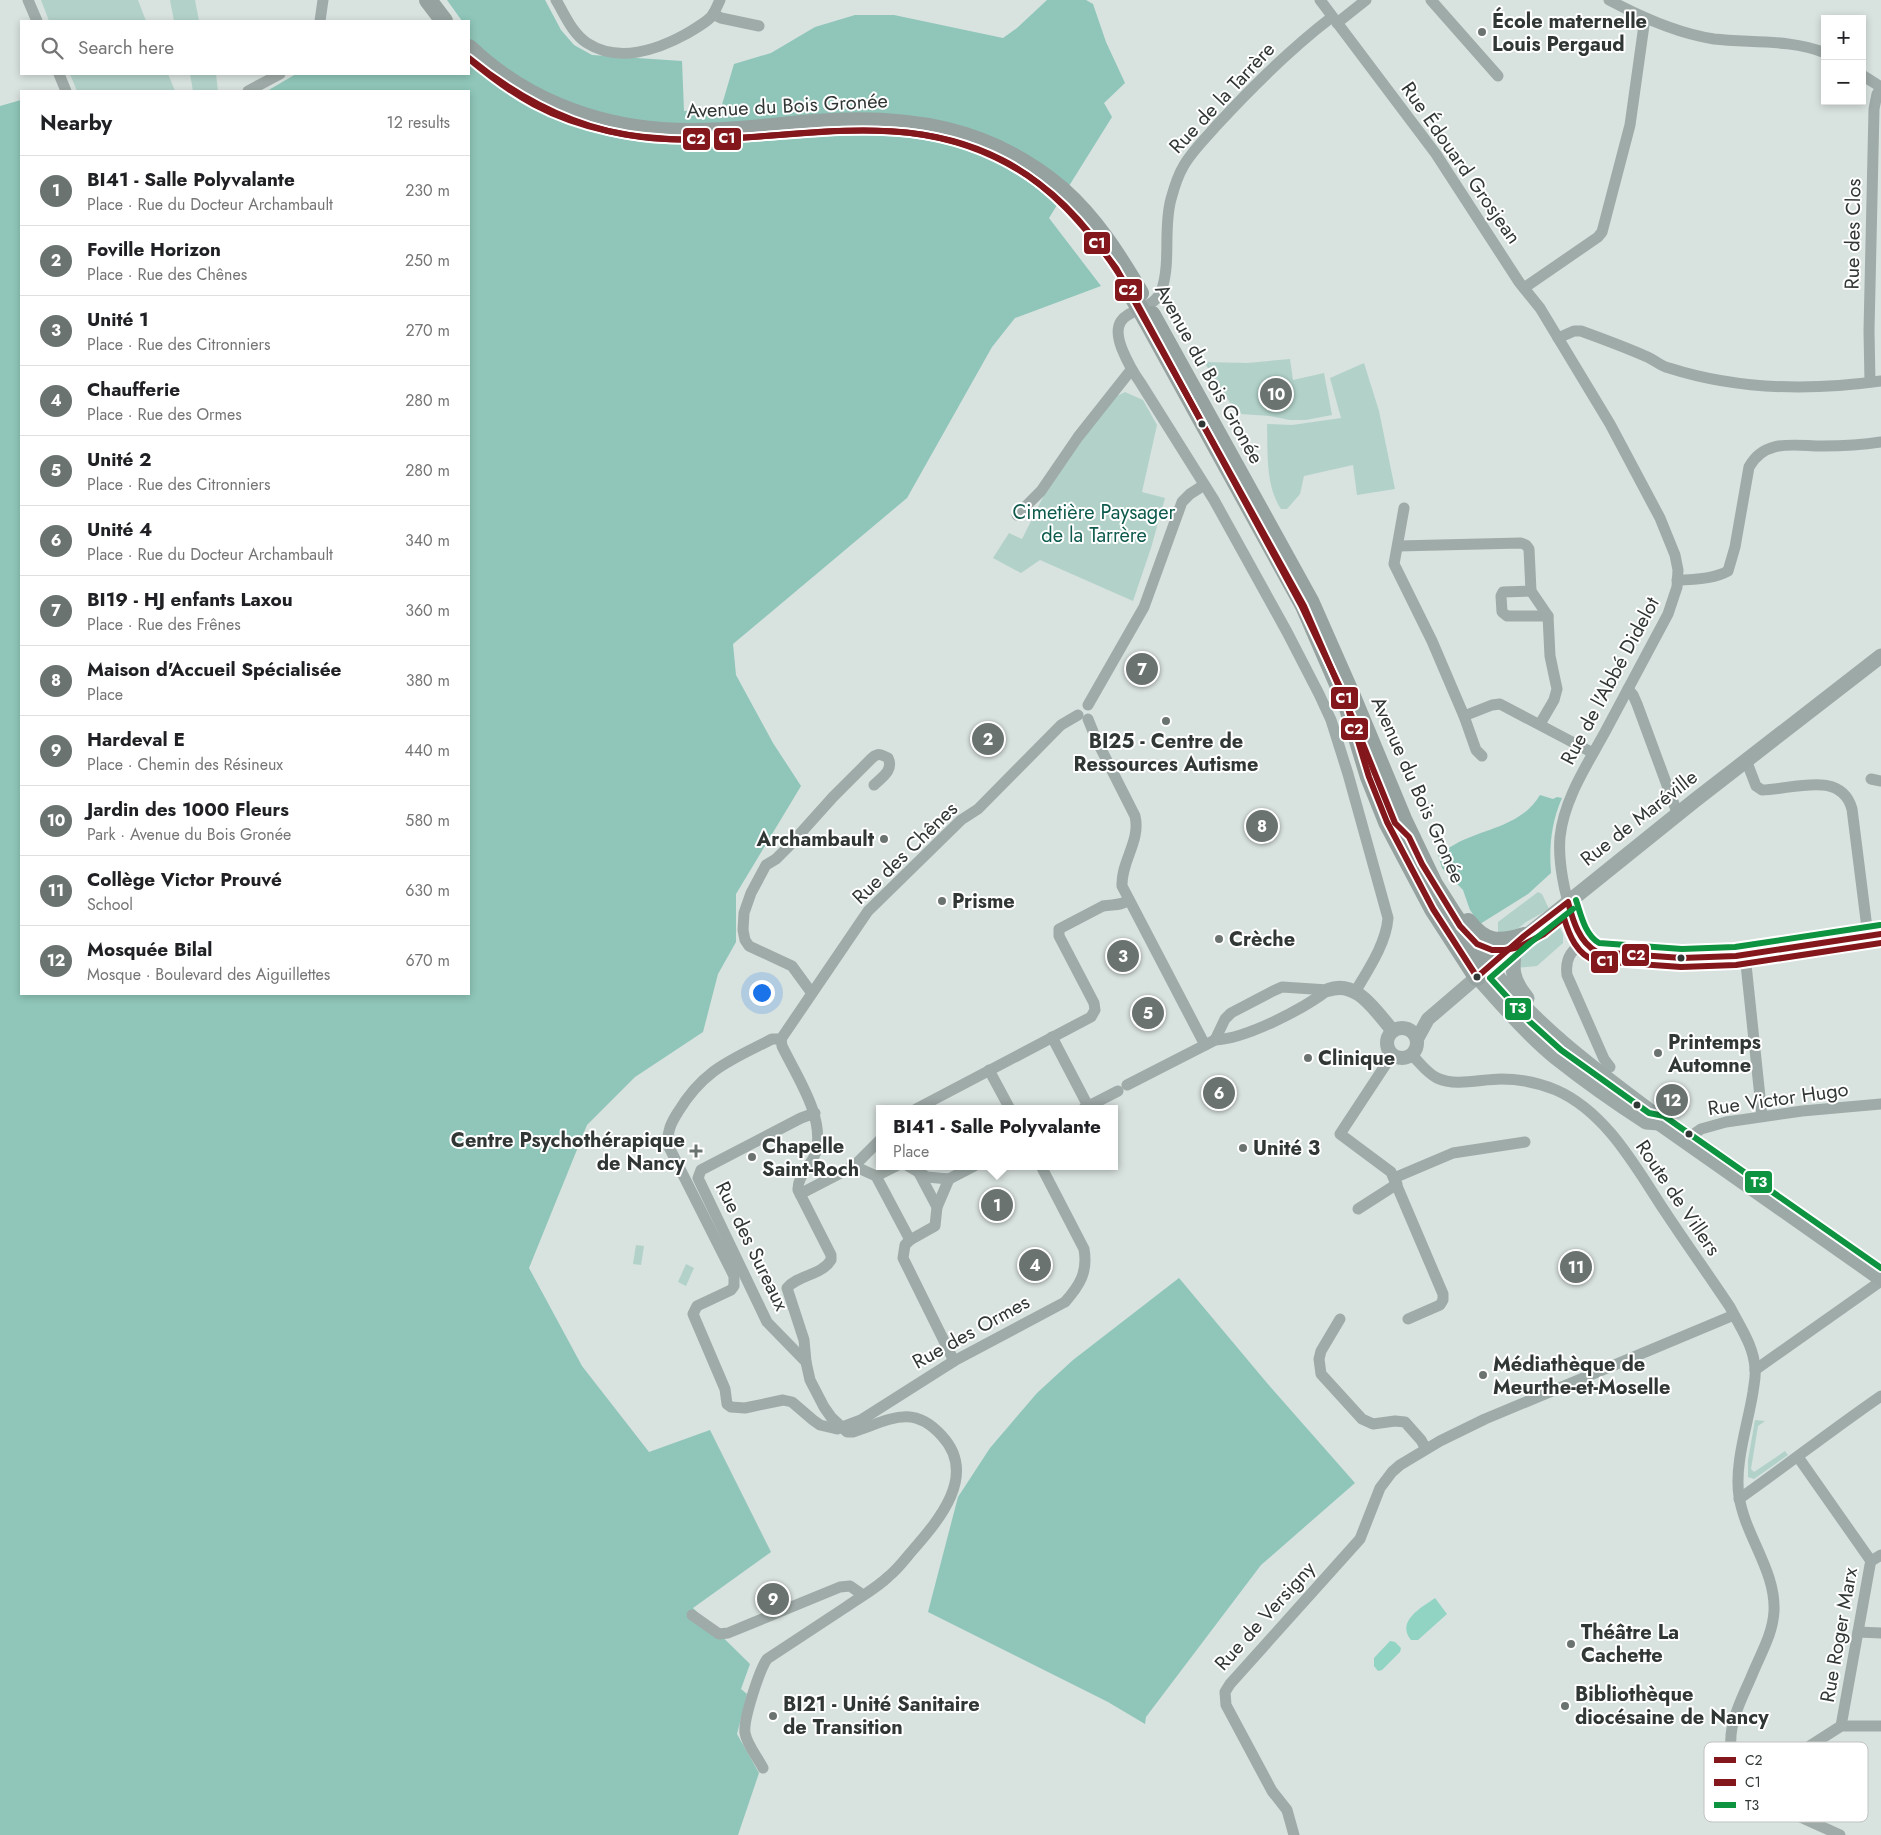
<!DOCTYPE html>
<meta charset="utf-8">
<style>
body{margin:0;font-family:Jost,sans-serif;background:#f2f2f2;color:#202124}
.controls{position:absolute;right:15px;top:15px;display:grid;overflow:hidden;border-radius:0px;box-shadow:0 2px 8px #0003}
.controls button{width:45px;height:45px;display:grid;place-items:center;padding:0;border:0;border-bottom:1px solid #e0e0e0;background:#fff;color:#202124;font:25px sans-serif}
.you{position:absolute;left:761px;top:992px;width:18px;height:18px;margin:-12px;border:4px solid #fff;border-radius:50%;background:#1a73e8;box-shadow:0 0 0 8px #1a73e833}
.badge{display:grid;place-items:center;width:32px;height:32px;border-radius:50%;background:#6b7370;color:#fff;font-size:16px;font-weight:700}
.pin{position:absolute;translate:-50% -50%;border:2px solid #fff;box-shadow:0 1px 5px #0006}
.popup{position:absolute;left:876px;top:1105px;width:242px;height:65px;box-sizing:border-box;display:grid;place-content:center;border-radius:0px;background:#fff;filter:drop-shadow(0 1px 4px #0005);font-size:16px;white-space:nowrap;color:#757577}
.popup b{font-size:19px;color:#202124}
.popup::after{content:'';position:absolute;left:50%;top:100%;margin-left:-10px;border:10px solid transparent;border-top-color:#fff}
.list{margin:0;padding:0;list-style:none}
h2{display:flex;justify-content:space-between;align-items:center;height:65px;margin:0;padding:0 20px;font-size:21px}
h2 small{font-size:16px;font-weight:400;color:#757577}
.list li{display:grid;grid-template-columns:32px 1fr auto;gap:15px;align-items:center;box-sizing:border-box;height:70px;padding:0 20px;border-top:1px solid #e0e0e0}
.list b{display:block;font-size:19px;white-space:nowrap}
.list p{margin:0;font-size:16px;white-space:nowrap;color:#757577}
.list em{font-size:16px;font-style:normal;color:#757577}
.icon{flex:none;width:28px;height:28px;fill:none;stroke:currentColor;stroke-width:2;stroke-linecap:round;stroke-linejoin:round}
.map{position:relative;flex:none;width:1881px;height:1835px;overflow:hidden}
.search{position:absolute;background:#fff;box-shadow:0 2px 8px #0003;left:20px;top:20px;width:450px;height:55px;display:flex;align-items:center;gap:12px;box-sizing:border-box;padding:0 18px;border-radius:0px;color:#757577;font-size:19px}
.panel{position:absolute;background:#fff;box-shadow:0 2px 8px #0003;left:20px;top:90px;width:450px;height:905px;border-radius:0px}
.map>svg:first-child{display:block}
.green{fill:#b2d2c9}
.forest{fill:#8fc6b9}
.water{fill:#91d4c4}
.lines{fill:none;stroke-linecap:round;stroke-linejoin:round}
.minor{stroke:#9faba8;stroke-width:11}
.tertiary{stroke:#9faba8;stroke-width:14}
.secondary{stroke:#9ca9a6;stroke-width:15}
.primary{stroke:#96a29f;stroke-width:18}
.primary-bridge{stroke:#96a29f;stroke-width:18}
.bus-1-casing{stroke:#fff;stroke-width:10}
.bus-2-casing{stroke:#fff;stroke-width:10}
.bus-3-casing{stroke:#fff;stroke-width:10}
.bus-1{stroke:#83171b;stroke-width:6}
.bus-2{stroke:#83171b;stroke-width:6}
.bus-3{stroke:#0e9340;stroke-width:6}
.poi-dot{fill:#6b7370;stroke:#fff;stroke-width:2}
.bus-dot{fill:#303735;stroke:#fff;stroke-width:2}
.labels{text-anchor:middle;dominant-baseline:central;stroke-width:4;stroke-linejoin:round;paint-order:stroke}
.poi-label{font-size:20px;font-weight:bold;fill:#303735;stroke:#fff;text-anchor:start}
.street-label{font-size:20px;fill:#303735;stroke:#fff}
.park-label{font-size:20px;fill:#0e5b4d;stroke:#fff}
.key{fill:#fff;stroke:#c1c3c2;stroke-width:1}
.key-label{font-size:14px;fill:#303735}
.line-badge{stroke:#fff;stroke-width:2}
.badge-label{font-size:14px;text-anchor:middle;font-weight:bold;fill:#fff}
</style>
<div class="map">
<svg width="1881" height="1835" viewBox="0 0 1881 1835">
<rect width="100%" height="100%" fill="#d8e2df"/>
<g class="green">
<path d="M41 0H138L146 21H49Z"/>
<path d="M170 0H195L199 21H174Z"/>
<path d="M70 74H168L175 91H77Z"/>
<path d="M190 74H216L218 91H193Z"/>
<path d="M1290 359 1293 380 1324 373 1332 415 1306 420H1290L1270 416 1241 414 1238 407 1234 409 1204 362 1247 363Z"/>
<path d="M1364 363 1379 411 1395 489 1357 495 1353 465 1304 476 1300 494 1287 509H1281C1265 485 1268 452 1267 424L1292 425 1341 418 1330 378Z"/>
<path d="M1125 392 1143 400 1157 425 1142 492 1165 498 1151 548 1133 601 1040 560 1021 573 993 558 1009 533 1022 539 1043 497 1100 414 1117 396Z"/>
<path d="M1538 892 1542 894 1549 909 1526 922 1510 935H1498V922Z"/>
<path d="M1557 922 1563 934V943L1537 966 1516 968 1521 951 1524 947 1552 924Z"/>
<path d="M636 1245 644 1246 641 1265 633 1264Z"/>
<path d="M686 1264 694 1268 686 1286 678 1282Z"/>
<path d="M1755 1420 1765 1421 1758 1426 1751 1469 1754 1472 1785 1451 1788 1455 1754 1479 1748 1477V1460Z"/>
</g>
<g class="forest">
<path d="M447 0H545L561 30 574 45 592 55 682 61 684 111 721 108 734 64 771 53 815 27 855 15H894L1003 38 1017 28 1047 0H1086L1093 4 1106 42 1125 83 1104 103 1112 117 1049 218 1101 286 1015 318 992 347 907 498 733 644 736 675 773 743 801 786 736 894V942L718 974 703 1032 635 1077 587 1125 529 1268 582 1366 649 1452 710 1430 771 1552 693 1608 750 1664 741 1689 747 1694 737 1734 759 1773 738 1835H0V106L21 100V994H469V91H267L296 74H469V21H462Z"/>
<path d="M1540 795 1553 799 1557 797 1562 798C1551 823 1549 847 1551 873L1528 894 1480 924 1470 910 1463 890 1442 868 1438 854C1445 850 1452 846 1459 842 1488 828 1522 825 1540 795Z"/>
<path d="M1179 1278 1267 1383 1355 1483 1261 1565 1146 1717 1145 1724 1108 1702 928 1612 958 1497 990 1448 1037 1393 1073 1360Z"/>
</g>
<g class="water">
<path d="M1435 1598 1447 1614 1418 1640H1411C1396 1621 1421 1608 1435 1598Z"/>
<path d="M1390 1641 1395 1642 1401 1648 1400 1652 1382 1670 1378 1671 1374 1666V1658Z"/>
</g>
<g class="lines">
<g class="minor">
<path d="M28 0 37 21"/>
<path d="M556 0C565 15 572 33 587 43 618 63 657 50 686 34 694 29 704 24 711 17 715 12 717 6 720 0"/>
<path d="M1320 0 1436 154 1519 282 1540 308 1610 424 1660 518 1675 555 1678 570 1677 587 1668 614C1647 654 1626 693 1605 732 1587 765 1564 799 1560 837 1558 860 1564 894 1573 916 1579 930 1581 946 1597 952 1643 955 1688 959 1734 956 1783 954 1833 942 1881 934"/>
<path d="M1431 0 1498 76"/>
<path d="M1609 0C1639 16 1680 34 1714 39 1749 43 1792 39 1825 53"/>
<path d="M713 14 721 18 759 26"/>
<path d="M1332 17C1290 49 1252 87 1216 126 1205 139 1191 152 1183 167 1177 177 1174 188 1171 199 1163 228 1171 260 1162 289 1153 318 1104 303 1122 349 1127 361 1132 371 1140 382L1214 500 1287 632 1319 694 1331 720 1348 774 1388 918C1386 944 1368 970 1355 992"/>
<path d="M320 21 323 0"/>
<path d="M1337 23 1366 0"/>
<path d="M59 74 66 91"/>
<path d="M1862 75 1881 87"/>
<path d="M248 91 280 74"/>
<path d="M1524 288 1598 237 1602 232 1630 125 1645 18"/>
<path d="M1558 338 1574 331H1581C1603 339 1625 347 1645 356 1654 359 1660 366 1669 368 1738 390 1810 391 1881 381"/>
<path d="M1870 382 1869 331 1874 109 1877 94 1881 88"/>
<path d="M1404 508 1394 564 1432 641 1464 716 1476 750 1482 756"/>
<path d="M1017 515 1041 491 1078 437 1131 370"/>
<path d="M1398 546 1521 543 1526 545 1529 549 1531 591 1548 616 1550 656 1557 689 1554 700 1540 724"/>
<path d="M1677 580C1693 580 1714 579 1728 571L1735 547 1749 467C1765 438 1795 446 1822 446 1842 446 1862 445 1881 442"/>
<path d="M1531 591 1503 592 1501 596 1502 612 1507 616H1548"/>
<path d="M1628 689 1633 695 1637 704 1678 815"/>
<path d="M1088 705 1144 607 1182 502 1190 494 1204 485"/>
<path d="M1464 716 1492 705 1500 704 1593 753"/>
<path d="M1088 719 1096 739 1135 816C1141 841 1121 861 1122 886L1205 1045"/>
<path d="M1746 760 1756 786 1762 790C1791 790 1841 769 1852 809L1868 936"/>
<path d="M1871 779 1881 781"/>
<path d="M1584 943C1570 950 1565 960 1567 975L1604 1059 1610 1067"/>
<path d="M1745 955 1762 1116"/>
<path d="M811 992 792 966 749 946 745 940 743 930 744 913 751 893 766 865 776 859 789 846 833 797 872 758C878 753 881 754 888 758 894 770 882 777 874 785"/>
<path d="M1052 1037 1088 1106"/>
<path d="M781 1039H772C731 1060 704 1069 678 1112 671 1123 667 1131 668 1145L734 1276V1286L731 1290 697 1306 693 1314 725 1389 727 1404 731 1407 745 1408 783 1400 792 1402 813 1420 820 1425 837 1429 861 1420 954 1361 1065 1302C1080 1285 1088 1272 1084 1249L1041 1166"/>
<path d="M781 1039 868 911 961 820 978 809 1061 725 1078 715"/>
<path d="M781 1039 782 1046C797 1077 825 1117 816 1152 812 1165 797 1176 798 1190L831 1255V1260C822 1275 798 1275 787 1288L804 1340 806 1362"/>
<path d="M1215 1040 1225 1019 1231 1013 1273 991 1282 987 1328 990"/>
<path d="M1392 1055 1340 1134 1391 1172 1443 1294V1300L1440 1305 1408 1319"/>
<path d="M1412 1055C1420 1063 1427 1073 1437 1078 1456 1087 1481 1079 1501 1079 1520 1079 1539 1083 1556 1090 1606 1112 1635 1166 1664 1210 1685 1242 1708 1274 1730 1307 1740 1327 1754 1346 1755 1369 1756 1377 1754 1384 1753 1392 1748 1424 1734 1464 1739 1496 1745 1536 1776 1571 1774 1611 1773 1634 1760 1655 1752 1675 1745 1692 1735 1710 1732 1728 1720 1791 1795 1813 1840 1835"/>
<path d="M989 1070 1010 1109"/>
<path d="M1127 1085 1215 1040C1246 1039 1303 1009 1328 990"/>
<path d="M916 1109 1091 1017 1095 1010 1094 1003 1059 936V929L1103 906C1113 904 1121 906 1129 900"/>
<path d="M1083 1109 1118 1091"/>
<path d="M1684 1141 1701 1129 1726 1122 1802 1111 1881 1104"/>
<path d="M854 1166 876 1176 910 1240 935 1226 937 1207 949 1179"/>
<path d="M908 1166 927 1177 949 1179"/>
<path d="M919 1173 937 1207"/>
<path d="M876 1176 896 1166"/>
<path d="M1394 1178 1453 1153 1525 1142"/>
<path d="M949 1179 974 1166"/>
<path d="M800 1194 854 1166 880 1140"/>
<path d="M1358 1209 1397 1184"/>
<path d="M910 1240 905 1245 903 1258 954 1361"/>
<path d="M1340 1319 1321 1351 1319 1359 1321 1374 1362 1419 1373 1424 1395 1421 1405 1422 1421 1440 1426 1449"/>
<path d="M1755 1370 1881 1281"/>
<path d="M1798 1457 1871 1561"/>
<path d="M1739 1499C1787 1465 1833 1429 1881 1396"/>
<path d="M692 1615 719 1634 728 1633 840 1587 850 1586 863 1595"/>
<path d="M1858 1632 1881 1633"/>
<path d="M1841 1726 1870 1565 1871 1561 1881 1555"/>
<path d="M763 1768C758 1758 747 1745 745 1733 743 1720 759 1671 767 1659 793 1642 820 1624 846 1607 860 1597 877 1588 889 1576 898 1569 905 1559 912 1551 939 1520 978 1475 942 1436 912 1402 888 1421 853 1432H847L831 1417 824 1407 810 1380 806 1362 767 1322 698 1178 701 1170 801 1118 815 1113"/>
<path d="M1749 1785 1841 1726H1881"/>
<path d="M1294 1835 1287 1810 1272 1791 1226 1705 1225 1692 1230 1684 1360 1539 1380 1488 1392 1472 1400 1465 1440 1441 1485 1419 1734 1315"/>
</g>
<g class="tertiary">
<path d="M1328 990C1357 979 1376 1012 1393 1031"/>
<circle cx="1402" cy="1043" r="15"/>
<path d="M1417 1039 1428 1019 1477 977"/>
</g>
<g class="secondary">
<path d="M1881 656 1694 801 1489 966C1535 1026 1594 1069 1654 1114L1659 1123 1881 1279"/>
<path d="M1516 943C1511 968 1511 979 1527 998"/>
<path d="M1477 977C1502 1004 1526 1033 1555 1057 1584 1080 1615 1102 1646 1122L1659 1123"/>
</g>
<g class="primary">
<path d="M428 0 444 21"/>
<path d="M469 48C521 98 590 126 662 131 712 135 764 127 814 123 907 116 989 128 1062 190 1095 219 1118 256 1140 293"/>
<path d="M1146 319 1304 606 1347 705 1369 777 1387 822 1433 909 1477 977 1489 966 1455 917 1434 884 1403 819 1351 694 1310 601 1152 315"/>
<path d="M1468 922C1485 944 1499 944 1524 936"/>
</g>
<path class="primary-bridge" d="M1133 297 1146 319"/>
<defs>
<path id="bus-1" d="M469 58C519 99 576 129 641 137 763 151 888 101 1002 160 1050 184 1084 226 1116 268L1304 606 1347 705 1369 777 1387 822 1433 909 1477 977 1524 936 1568 902C1573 921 1579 942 1597 952L1682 958 1736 956 1881 934"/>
<path id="bus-2" d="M469 59C513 96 551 119 608 131 757 165 900 81 1038 183 1079 213 1108 255 1134 298L1301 605 1339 685 1395 823 1409 837 1422 864 1460 926 1477 944 1492 950H1505L1519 947 1544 934 1564 918C1569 935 1577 955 1596 961L1681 967 1736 965 1881 943"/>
<g id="bus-3">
<path d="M1576 900C1581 915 1585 935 1599 943L1682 949 1735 947 1880 925"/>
<path d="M1573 909 1530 943 1490 978 1530 1022 1561 1050 1649 1113 1664 1116 1881 1268"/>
</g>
</defs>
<use href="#bus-1" class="bus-1-casing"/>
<use href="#bus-2" class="bus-2-casing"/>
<use href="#bus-3" class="bus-3-casing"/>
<use href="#bus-1" class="bus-1"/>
<use href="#bus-2" class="bus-2"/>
<use href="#bus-3" class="bus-3"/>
</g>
<g class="poi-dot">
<circle cx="1482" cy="32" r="5"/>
<circle cx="1166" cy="721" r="5"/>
<circle cx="884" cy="839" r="5"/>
<circle cx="942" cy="901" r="5"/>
<circle cx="1219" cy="939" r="5"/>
<circle cx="1658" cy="1053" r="5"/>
<circle cx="1308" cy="1058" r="5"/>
<circle cx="1243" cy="1148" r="5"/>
<path d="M693.5 1143.5h5v5h5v5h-5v5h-5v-5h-5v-5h5z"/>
<circle cx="752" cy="1157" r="5"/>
<circle cx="1483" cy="1375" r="5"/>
<circle cx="1571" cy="1644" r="5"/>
<circle cx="1565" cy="1706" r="5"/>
<circle cx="773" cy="1716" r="5"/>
</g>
<g class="bus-dot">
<circle cx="1202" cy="424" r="4.5"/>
<circle cx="1681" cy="958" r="4.5"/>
<circle cx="1477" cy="977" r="4.5"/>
<circle cx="1637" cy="1105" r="4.5"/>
<circle cx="1689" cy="1134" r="4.5"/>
</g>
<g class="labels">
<g class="poi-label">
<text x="1492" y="21">École maternelle<tspan x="1492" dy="23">Louis Pergaud</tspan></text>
<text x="1166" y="741" text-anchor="middle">BI25 - Centre de<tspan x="1166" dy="23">Ressources Autisme</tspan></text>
<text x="874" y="839" text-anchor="end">Archambault</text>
<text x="952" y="901">Prisme</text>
<text x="1229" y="939">Crèche</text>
<text x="1668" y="1042">Printemps<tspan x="1668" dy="23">Automne</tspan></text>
<text x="1318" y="1058">Clinique</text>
<text x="685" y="1140" text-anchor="end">Centre Psychothérapique<tspan x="685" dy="23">de Nancy</tspan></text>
<text x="762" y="1146">Chapelle<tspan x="762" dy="23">Saint-Roch</tspan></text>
<text x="1253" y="1148">Unité 3</text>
<text x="1493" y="1364">Médiathèque de<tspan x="1493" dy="23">Meurthe-et-Moselle</tspan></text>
<text x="1581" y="1632">Théâtre La<tspan x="1581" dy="23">Cachette</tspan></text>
<text x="1575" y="1694">Bibliothèque<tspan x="1575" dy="23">diocésaine de Nancy</tspan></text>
<text x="783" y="1704">BI21 - Unité Sanitaire<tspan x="783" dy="23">de Transition</tspan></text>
</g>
<g class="street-label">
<text transform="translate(1222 98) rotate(-47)">Rue de la Tarrère</text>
<text transform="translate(787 106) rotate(-3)">Avenue du Bois Gronée</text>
<text transform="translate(1461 163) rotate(55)">Rue Édouard Grosjean</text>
<text transform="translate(1853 234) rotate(-89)">Rue des Clos</text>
<text transform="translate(1209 374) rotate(61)">Avenue du Bois Gronée</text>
<text transform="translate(1610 681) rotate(-62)">Rue de l'Abbé Didelot</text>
<text transform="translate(1418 790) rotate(66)">Avenue du Bois Gronée</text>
<text transform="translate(1639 818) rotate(-38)">Rue de Maréville</text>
<text transform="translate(905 853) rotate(-44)">Rue des Chênes</text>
<text transform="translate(1778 1099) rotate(-8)">Rue Victor Hugo</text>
<text transform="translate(1678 1198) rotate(56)">Route de Villers</text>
<text transform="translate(752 1246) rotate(64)">Rue des Sureaux</text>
<text transform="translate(971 1332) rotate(-29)">Rue des Ormes</text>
<text transform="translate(1265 1616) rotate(-48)">Rue de Versigny</text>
<text transform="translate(1839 1635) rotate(-80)">Rue Roger Marx</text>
</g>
<g class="park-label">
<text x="1094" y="512">Cimetière Paysager<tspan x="1094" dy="23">de la Tarrère</tspan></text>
</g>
</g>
<rect x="1704" y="1742" width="164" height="80" rx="8" class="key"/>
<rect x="1714" y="1757" width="22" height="6" fill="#83171b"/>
<rect x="1714" y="1779" width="22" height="7" fill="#83171b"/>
<rect x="1714" y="1802" width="22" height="6" fill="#0e9340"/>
<g class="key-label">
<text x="1745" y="1765">C2</text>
<text x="1745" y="1787">C1</text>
<text x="1745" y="1810">T3</text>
</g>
<g class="line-badge">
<rect x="713" y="127" width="29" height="24" rx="5" fill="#83171b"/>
<rect x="682" y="127" width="29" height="24" rx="5" fill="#83171b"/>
<rect x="1083" y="231" width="28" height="24" rx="5" fill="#83171b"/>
<rect x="1114" y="278" width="29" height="24" rx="5" fill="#83171b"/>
<rect x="1330" y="686" width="29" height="24" rx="5" fill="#83171b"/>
<rect x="1340" y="717" width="29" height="24" rx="5" fill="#83171b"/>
<rect x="1621" y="943" width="29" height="24" rx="5" fill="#83171b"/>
<rect x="1590" y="950" width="29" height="24" rx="5" fill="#83171b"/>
<rect x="1504" y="997" width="28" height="24" rx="5" fill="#0e9340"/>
<rect x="1744" y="1170" width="29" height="24" rx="5" fill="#0e9340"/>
</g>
<g class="badge-label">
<text x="727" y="143">C1</text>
<text x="696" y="144">C2</text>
<text x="1097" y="248">C1</text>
<text x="1128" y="295">C2</text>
<text x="1344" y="703">C1</text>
<text x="1354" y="734">C2</text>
<text x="1636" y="960">C2</text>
<text x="1605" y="966">C1</text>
<text x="1518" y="1013">T3</text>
<text x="1759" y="1187">T3</text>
</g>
</svg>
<div class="controls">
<button>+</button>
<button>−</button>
</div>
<div class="you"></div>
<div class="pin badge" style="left:997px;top:1205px">1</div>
<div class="popup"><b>BI41 - Salle Polyvalante</b>Place</div>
<div class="pin badge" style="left:988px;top:739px">2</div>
<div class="pin badge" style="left:1123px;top:956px">3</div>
<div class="pin badge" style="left:1035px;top:1265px">4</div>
<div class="pin badge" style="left:1148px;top:1013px">5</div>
<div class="pin badge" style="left:1219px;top:1093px">6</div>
<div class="pin badge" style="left:1142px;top:669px">7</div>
<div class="pin badge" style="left:1262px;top:826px">8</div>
<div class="pin badge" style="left:773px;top:1599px">9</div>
<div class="pin badge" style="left:1276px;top:394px">10</div>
<div class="pin badge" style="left:1576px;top:1267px">11</div>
<div class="pin badge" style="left:1672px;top:1100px">12</div>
<div class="search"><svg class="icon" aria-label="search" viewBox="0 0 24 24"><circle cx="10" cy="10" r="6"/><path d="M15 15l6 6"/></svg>Search here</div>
<section class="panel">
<h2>Nearby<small>12 results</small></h2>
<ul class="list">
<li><span class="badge">1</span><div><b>BI41 - Salle Polyvalante</b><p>Place · Rue du Docteur Archambault</p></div><em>230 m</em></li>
<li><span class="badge">2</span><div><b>Foville Horizon</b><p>Place · Rue des Chênes</p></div><em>250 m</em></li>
<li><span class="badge">3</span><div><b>Unité 1</b><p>Place · Rue des Citronniers</p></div><em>270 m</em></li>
<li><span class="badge">4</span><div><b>Chaufferie</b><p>Place · Rue des Ormes</p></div><em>280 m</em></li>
<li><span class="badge">5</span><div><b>Unité 2</b><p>Place · Rue des Citronniers</p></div><em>280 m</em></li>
<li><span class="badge">6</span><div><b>Unité 4</b><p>Place · Rue du Docteur Archambault</p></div><em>340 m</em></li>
<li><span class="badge">7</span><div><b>BI19 - HJ enfants Laxou</b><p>Place · Rue des Frênes</p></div><em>360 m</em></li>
<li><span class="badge">8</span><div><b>Maison d'Accueil Spécialisée</b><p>Place</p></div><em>380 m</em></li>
<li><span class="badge">9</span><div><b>Hardeval E</b><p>Place · Chemin des Résineux</p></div><em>440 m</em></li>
<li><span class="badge">10</span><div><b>Jardin des 1000 Fleurs</b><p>Park · Avenue du Bois Gronée</p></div><em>580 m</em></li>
<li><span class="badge">11</span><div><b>Collège Victor Prouvé</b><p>School</p></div><em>630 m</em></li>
<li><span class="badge">12</span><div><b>Mosquée Bilal</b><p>Mosque · Boulevard des Aiguillettes</p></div><em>670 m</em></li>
</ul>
</section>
</div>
